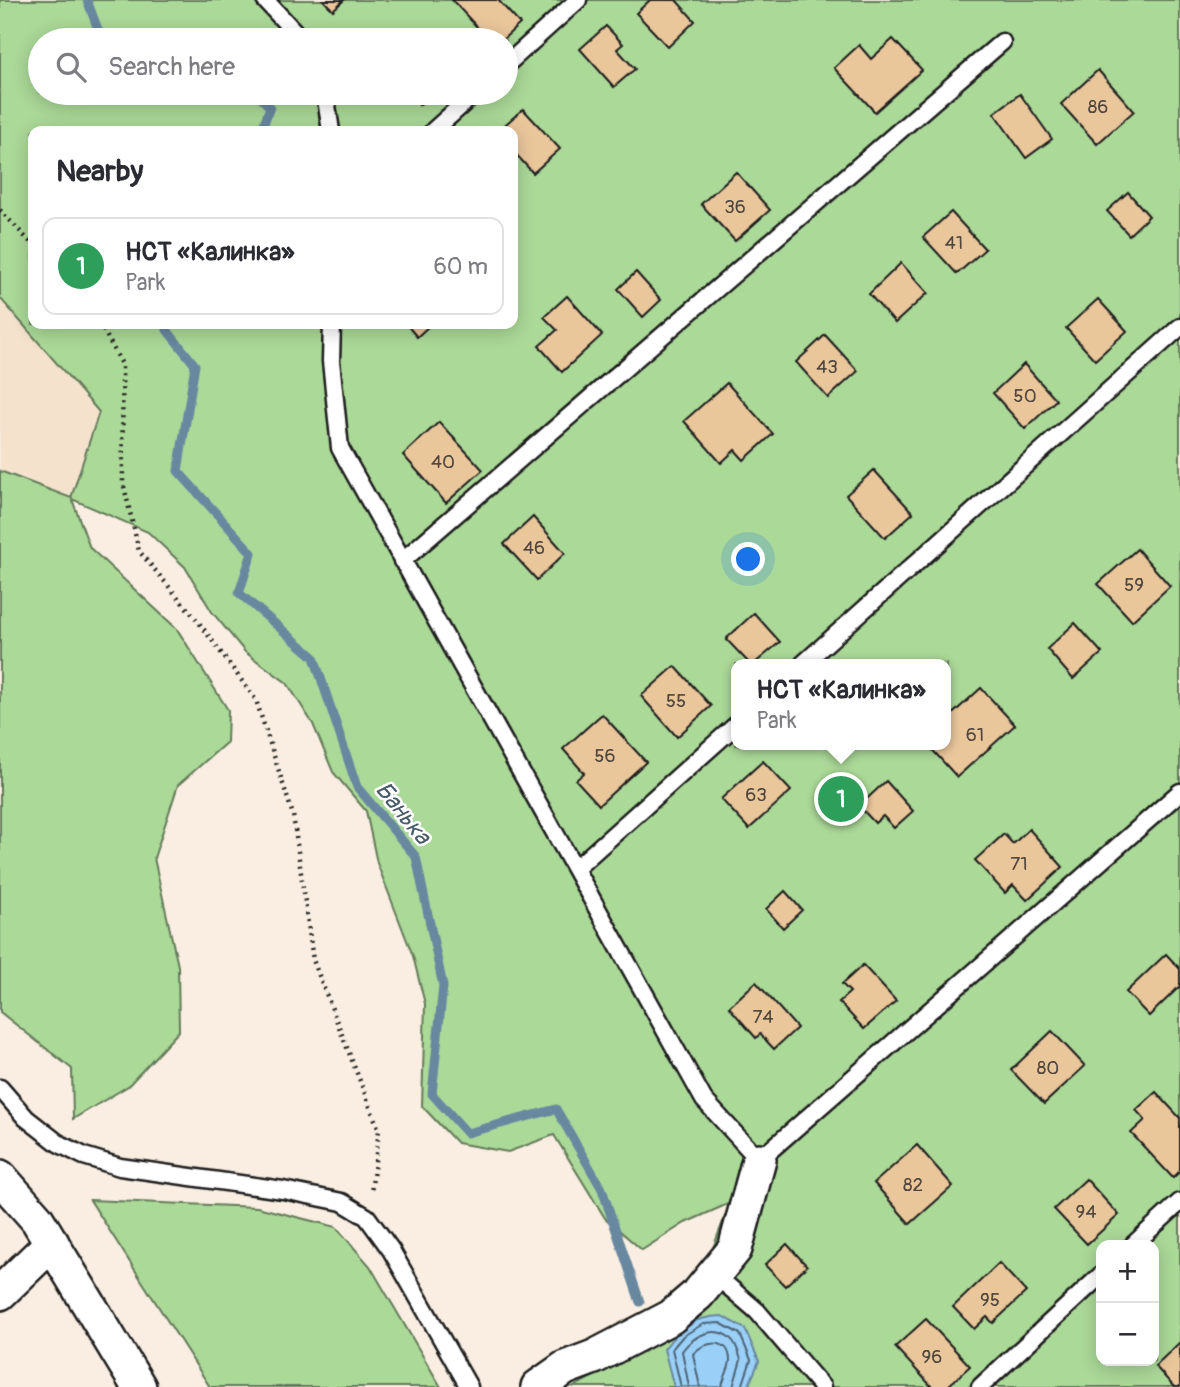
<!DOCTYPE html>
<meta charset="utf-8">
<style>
body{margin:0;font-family:Pangolin,sans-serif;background:#f7f7f7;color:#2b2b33}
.controls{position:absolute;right:21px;bottom:21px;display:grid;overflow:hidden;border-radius:14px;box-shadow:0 4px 18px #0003}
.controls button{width:63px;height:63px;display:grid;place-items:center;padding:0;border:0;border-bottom:2px solid #e1e1e2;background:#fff;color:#2b2b33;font:35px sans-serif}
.you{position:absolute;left:749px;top:560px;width:24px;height:24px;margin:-18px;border:5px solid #fff;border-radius:50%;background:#1a73e8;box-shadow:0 0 0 10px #1a73e833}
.badge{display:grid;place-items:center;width:46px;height:46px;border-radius:50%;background:#1f6fb2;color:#fff;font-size:23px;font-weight:700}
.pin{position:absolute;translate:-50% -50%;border:4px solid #fff;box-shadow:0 2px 7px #0006}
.popup{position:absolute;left:731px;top:659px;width:220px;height:91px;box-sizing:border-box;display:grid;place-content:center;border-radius:14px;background:#fff;filter:drop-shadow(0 2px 5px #0005);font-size:23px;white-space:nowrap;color:#7c7c81}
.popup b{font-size:26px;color:#2b2b33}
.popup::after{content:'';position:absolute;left:50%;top:100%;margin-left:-14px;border:14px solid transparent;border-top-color:#fff}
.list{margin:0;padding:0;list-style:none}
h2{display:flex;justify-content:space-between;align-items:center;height:91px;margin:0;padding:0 28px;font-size:30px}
h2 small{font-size:23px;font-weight:400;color:#7c7c81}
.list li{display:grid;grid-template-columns:46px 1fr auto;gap:21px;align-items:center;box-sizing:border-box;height:98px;margin:0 14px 14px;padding:0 14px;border:2px solid #e1e1e2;border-radius:14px}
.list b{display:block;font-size:26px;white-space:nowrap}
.list p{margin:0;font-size:23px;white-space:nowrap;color:#7c7c81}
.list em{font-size:23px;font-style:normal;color:#7c7c81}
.icon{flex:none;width:38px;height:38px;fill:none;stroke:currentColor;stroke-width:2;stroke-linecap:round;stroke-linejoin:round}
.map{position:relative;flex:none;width:1180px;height:1387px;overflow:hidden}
.search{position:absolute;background:#fff;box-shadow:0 4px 18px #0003;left:28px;top:28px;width:490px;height:77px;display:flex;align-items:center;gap:18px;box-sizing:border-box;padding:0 24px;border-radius:38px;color:#7c7c81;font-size:26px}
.panel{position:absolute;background:#fff;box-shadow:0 4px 18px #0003;left:28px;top:126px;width:490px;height:203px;border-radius:14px}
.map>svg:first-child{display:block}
.built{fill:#f4e2cc}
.green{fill:#abd998;stroke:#647a5a;stroke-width:2;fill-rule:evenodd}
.water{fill:#9ad0f8;stroke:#6888a0;stroke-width:2}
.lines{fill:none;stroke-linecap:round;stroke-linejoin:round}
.shore{stroke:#4e6474;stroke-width:2}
.stream{stroke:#6888a0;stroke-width:9}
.building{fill:#eac69b;stroke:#1c1c1c;stroke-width:2}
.service-casing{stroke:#1c1c1c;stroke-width:21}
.minor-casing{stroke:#1c1c1c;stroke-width:38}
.path{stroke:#1c1c1c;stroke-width:4.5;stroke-dasharray:2 5;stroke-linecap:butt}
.service{stroke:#fff;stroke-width:16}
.minor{stroke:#fff;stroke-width:33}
.labels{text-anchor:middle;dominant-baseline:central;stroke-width:5;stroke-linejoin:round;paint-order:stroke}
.number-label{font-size:19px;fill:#50463c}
.water-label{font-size:24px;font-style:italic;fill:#485b69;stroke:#fff}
</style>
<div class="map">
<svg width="1180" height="1387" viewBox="0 0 1180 1387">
<rect width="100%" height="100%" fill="#f9eee1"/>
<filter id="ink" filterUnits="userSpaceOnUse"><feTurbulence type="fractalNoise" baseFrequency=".0143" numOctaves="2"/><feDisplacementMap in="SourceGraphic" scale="14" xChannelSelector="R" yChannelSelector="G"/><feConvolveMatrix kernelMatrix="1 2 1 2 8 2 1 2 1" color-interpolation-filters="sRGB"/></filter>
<g filter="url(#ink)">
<path class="built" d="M0 298 99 412 71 498 0 471Z"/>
<g class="green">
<path d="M0 0H1180V1387H574L615 1364 700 1282 730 1203 685 1223 642 1250 605 1218 554 1135 508 1152 457 1143 422 1106 425 1004 413 956 377 863 366 811 333 772 313 724 287 683 245 652 212 612 185 567 148 532 72 499 90 548 177 629 228 710 227 742 178 785 154 858 178 966 179 1031 128 1086 73 1119 72 1069 0 1012V471L71 498 99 412 0 298ZM40 40H506V93H40ZM33 131H513V324H33ZM736 664H946V745H736ZM1101 1245H1154V1361H1101Z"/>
<path d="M90 1200 257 1207 336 1227 370 1266 441 1387H210Z"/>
</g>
<path class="water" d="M722 1316 745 1329 759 1361 749 1385 745 1387H674L664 1349C681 1326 693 1317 722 1316Z"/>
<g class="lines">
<g class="shore">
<path d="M681 1387 672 1349 683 1336 703 1324 720 1323 740 1334 751 1360 742 1387"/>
<path d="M689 1387 682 1351C693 1336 715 1324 731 1339 736 1343 739 1353 741 1360L733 1387"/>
<path d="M700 1387 693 1354C704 1341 729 1337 730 1360 730 1369 723 1378 722 1387"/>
</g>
<g class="stream">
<path d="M87 0 102 40"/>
<path d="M177 93H178"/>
<path d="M253 131 263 126 270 107 256 93"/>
<path d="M169 324 167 330 195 365 178 471 252 553 239 593 314 657 357 787 416 857 443 986 432 1094 467 1133 556 1109 602 1189 640 1302"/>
</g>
</g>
<g class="building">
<path d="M323 0H344L333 10Z"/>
<path d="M452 0H498L520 24 502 40H489Z"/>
<path d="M650 0H676L695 21 668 47 636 13Z"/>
<path d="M606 26 623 44 617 49 635 69 614 87 580 49Z"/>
<path d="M893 39 922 70 875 112 834 68 859 45 871 59Z"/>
<path d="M1098 70 1134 111 1097 144 1061 104Z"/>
<path d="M408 93H433L419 105Z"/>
<path d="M1020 94 1052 139 1026 158 994 113Z"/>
<path d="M523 109 560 149 533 173 513 151V131H498Z"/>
<path d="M736 172 770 210 735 241 701 204Z"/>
<path d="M1128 192 1149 216 1129 235 1107 211Z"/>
<path d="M951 212 985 249 957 274 923 237Z"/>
<path d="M901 263 928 293 895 323 869 294Z"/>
<path d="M636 272 661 300 643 317 618 289Z"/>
<path d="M567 296 602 335 562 372 539 346 557 330 544 317Z"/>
<path d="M1098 299 1127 331 1095 360 1066 328Z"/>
<path d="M406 324H431L417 337Z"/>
<path d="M825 335 858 371 828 398 796 362Z"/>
<path d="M1024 364 1056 400 1025 429 993 393Z"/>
<path d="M727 383 773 434 744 460 735 450 721 463 684 421Z"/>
<path d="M439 422 483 470 446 503 403 455Z"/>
<path d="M874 470 913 513 885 538 846 495Z"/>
<path d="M533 517 565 553 537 580 504 544Z"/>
<path d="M1137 549 1170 586 1132 621 1098 584Z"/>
<path d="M754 613 780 642 754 664H750L726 639Z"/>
<path d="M1075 623 1102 653 1073 679 1047 649Z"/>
<path d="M675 666 711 706 677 737 641 696Z"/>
<path d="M981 688 1015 725 957 777 928 745H946V720Z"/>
<path d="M602 714 646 762 599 805 576 780 584 773 563 749Z"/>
<path d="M763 761 791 791 749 829 721 799Z"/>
<path d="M886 781 913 811 894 828 883 816 875 823 859 806Z"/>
<path d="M1029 829 1063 867 1027 900 1013 885 1005 893 975 860 1004 834 1013 844Z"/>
<path d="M785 891 802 910 783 928 766 909Z"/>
<path d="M1166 954 1180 969V986L1149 1016 1126 992Z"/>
<path d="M863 965 896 1001 864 1029 839 1002 850 992 842 984Z"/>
<path d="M756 982 797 1028 774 1049 760 1034 756 1038 729 1007Z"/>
<path d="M1052 1031 1085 1066 1044 1104 1011 1070Z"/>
<path d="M1156 1092 1180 1118V1171L1173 1178 1131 1133 1145 1120 1136 1110Z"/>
<path d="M917 1145 953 1186 910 1224 874 1183Z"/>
<path d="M1086 1179 1119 1215 1087 1244 1054 1209Z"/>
<path d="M787 1244 807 1266 785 1286 765 1265Z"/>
<path d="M999 1263 1026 1292 993 1323 987 1317 974 1329 953 1307Z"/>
<path d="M926 1319 970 1366 947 1387H932L895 1347Z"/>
<path d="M1180 1342V1387H1174L1155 1366Z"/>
</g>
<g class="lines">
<defs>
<g id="service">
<path d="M265 0 302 40"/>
<path d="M506 65 578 0"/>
<path d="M325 93 331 131"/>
<path d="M433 131 475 93"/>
<path d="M332 324 331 361 340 448 704 1100 759 1160 1180 792"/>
<path d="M402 561 1002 42"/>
<path d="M803 664 1180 327"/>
<path d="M576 868 736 725"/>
<path d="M0 1088 26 1118 58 1143 84 1156 120 1167 283 1190 342 1202 367 1217 391 1250 469 1387"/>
<path d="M1133 1245 1180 1202"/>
<path d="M714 1274 757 1311 822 1387"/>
<path d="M980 1387 1101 1275"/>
</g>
<g id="minor">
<path d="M0 1177 37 1219 139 1387"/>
<path d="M0 1293 52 1243"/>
<path d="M538 1387 565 1368 594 1357 671 1317 698 1294 735 1249 759 1160"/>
</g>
</defs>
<use href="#service" class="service-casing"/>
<use href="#minor" class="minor-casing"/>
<g class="path">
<path d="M0 210 33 245"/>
<path d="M100 324 122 364 123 482 139 551 197 620 256 700 293 815 313 960 379 1130 371 1193"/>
</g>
<use href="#service" class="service"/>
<use href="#minor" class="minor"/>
</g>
</g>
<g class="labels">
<g class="number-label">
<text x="1098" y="107">86</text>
<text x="735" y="207">36</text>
<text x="954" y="243">41</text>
<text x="827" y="367">43</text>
<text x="1025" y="396">50</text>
<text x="443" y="462">40</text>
<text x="534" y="548">46</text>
<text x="1134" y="585">59</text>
<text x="676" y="701">55</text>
<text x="975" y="735">61</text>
<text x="605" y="756">56</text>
<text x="756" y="795">63</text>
<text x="1019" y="864">71</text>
<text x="763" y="1017">74</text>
<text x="1048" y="1068">80</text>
<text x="913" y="1185">82</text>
<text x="1086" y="1212">94</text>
<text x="990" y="1300">95</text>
<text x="932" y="1357">96</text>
</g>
<g class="water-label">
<text transform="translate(403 813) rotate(51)">Банька</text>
</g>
</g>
</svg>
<div class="controls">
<button>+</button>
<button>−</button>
</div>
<div class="you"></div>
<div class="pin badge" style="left:841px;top:799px;background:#2e9e5b">1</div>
<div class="popup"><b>НСТ «Калинка»</b>Park</div>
<div class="search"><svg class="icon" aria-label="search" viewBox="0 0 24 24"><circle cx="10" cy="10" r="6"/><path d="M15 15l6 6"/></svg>Search here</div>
<section class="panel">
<h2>Nearby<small></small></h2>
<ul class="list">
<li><span class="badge" style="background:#2e9e5b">1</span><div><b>НСТ «Калинка»</b><p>Park</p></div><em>60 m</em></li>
</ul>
</section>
</div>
